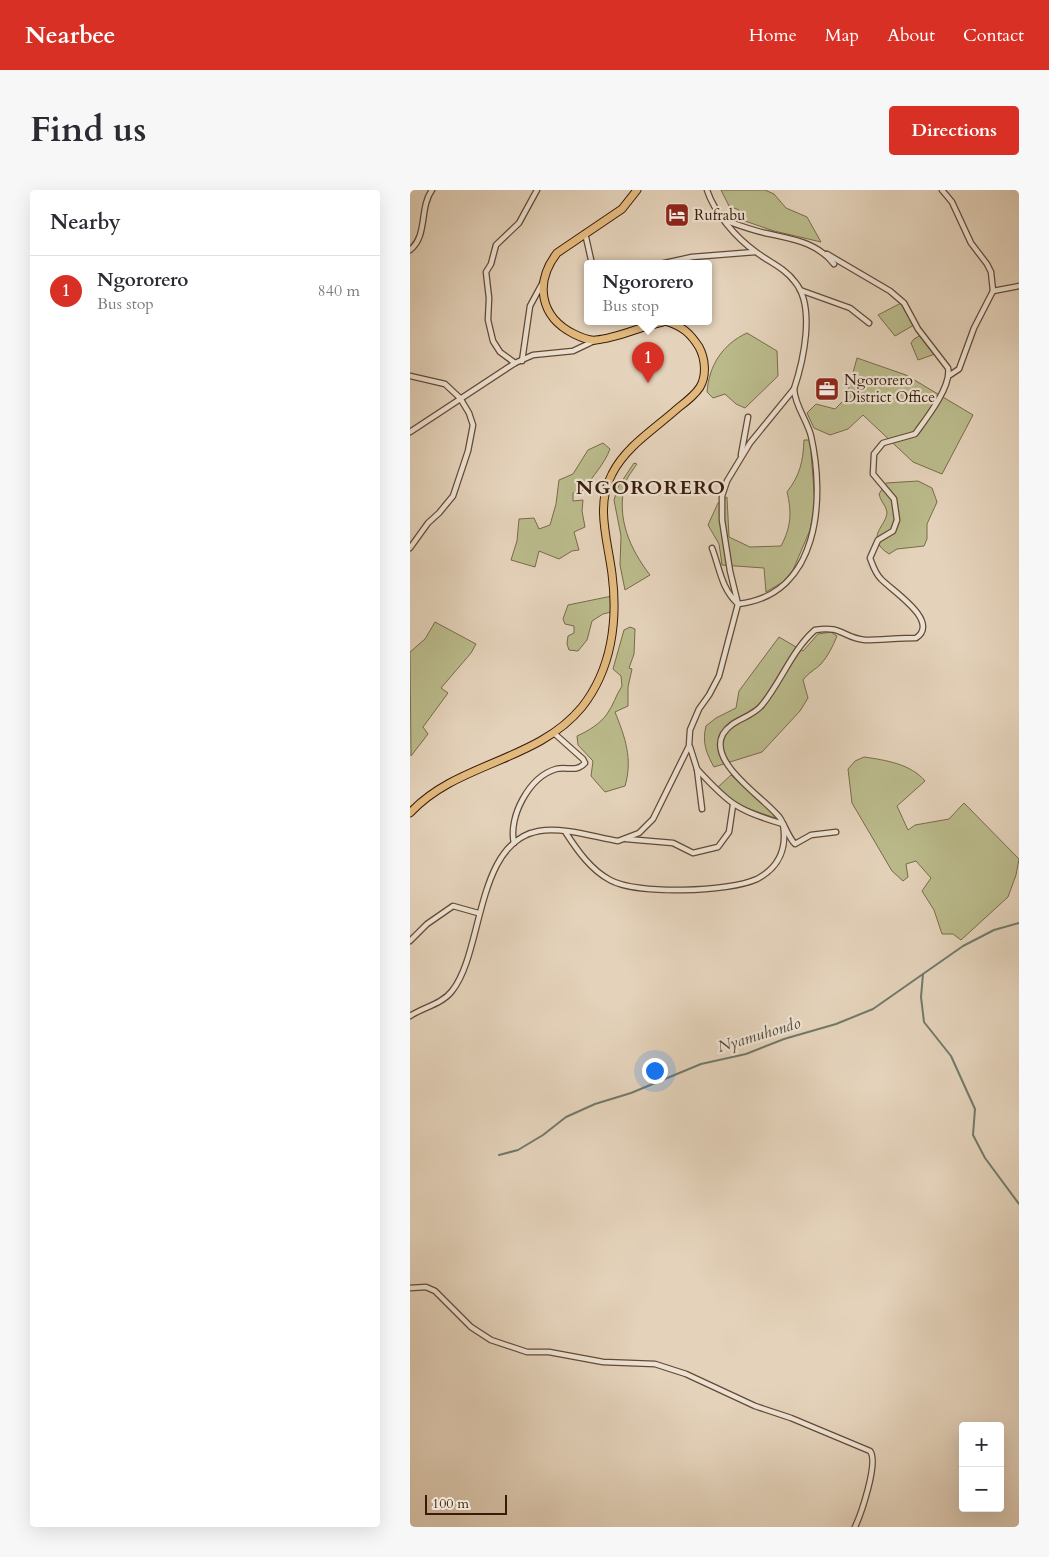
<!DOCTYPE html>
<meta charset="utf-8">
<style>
body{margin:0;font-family:Cardo,serif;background:#f7f7f7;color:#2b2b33}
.controls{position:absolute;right:15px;bottom:15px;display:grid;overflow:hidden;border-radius:5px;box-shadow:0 5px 20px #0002}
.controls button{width:45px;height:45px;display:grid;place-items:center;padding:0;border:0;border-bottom:1px solid #e1e1e2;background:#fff;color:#2b2b33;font:25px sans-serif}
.scale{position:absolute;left:15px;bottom:12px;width:82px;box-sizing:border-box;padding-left:5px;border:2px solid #381b0b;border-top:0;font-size:14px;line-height:18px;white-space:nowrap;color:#381b0b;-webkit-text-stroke:4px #ede2d2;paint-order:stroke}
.you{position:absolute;left:244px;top:880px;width:18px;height:18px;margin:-12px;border:4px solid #fff;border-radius:50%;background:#1a73e8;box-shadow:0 0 0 8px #1a73e833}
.badge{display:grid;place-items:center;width:32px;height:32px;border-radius:50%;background:#d93025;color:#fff;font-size:16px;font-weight:700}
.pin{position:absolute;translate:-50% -41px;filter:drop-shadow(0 1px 2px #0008)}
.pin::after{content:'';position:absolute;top:26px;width:18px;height:15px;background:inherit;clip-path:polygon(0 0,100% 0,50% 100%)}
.popup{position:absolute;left:174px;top:70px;width:128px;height:65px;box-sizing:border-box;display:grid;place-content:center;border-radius:5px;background:#fff;filter:drop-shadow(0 1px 4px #0005);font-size:16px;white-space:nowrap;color:#7c7c81}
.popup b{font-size:19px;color:#2b2b33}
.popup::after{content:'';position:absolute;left:50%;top:100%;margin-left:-10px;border:10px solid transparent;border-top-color:#fff}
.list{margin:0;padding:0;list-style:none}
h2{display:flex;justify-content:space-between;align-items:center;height:65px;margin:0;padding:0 20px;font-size:21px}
h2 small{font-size:16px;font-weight:400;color:#7c7c81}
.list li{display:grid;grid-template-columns:32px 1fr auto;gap:15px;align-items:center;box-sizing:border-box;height:70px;padding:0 20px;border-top:1px solid #e1e1e2}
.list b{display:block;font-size:19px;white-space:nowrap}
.list p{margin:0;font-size:16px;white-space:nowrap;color:#7c7c81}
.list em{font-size:16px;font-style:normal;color:#7c7c81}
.map{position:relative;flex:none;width:609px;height:1337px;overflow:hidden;border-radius:5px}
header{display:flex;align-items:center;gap:30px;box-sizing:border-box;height:70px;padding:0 25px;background:#d93025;color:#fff}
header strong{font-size:24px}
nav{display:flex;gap:28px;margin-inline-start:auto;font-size:18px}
.intro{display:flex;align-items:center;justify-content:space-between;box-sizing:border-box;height:120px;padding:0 30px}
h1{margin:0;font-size:35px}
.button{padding:12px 22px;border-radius:5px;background:#d93025;color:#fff;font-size:18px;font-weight:700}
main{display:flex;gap:30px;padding:0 30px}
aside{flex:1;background:#fff;border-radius:5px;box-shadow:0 5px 20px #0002}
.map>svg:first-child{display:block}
.green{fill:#baba8b;stroke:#796a4b}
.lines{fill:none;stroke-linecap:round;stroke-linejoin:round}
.stream{stroke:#70796a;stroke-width:2}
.minor-casing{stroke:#634937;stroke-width:7}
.primary-casing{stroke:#381b0b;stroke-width:9}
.minor{stroke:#ede2d2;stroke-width:4.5}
.primary{stroke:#e2b97d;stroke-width:7}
.labels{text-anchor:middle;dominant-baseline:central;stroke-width:4.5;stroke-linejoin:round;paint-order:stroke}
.poi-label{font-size:15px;fill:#381b0b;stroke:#ede2d2;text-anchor:start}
.water-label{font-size:16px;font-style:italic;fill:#544a3b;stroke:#ede2d2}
.district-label{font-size:20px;font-weight:bold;letter-spacing:1px;fill:#381b0b;stroke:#ede2d2}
</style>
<header>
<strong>Nearbee</strong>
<nav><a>Home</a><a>Map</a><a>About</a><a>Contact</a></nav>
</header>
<div class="intro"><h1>Find us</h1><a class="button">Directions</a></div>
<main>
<aside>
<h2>Nearby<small></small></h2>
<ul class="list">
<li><span class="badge">1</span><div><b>Ngororero</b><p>Bus stop</p></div><em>840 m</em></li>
</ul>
</aside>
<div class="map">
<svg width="609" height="1337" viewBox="0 0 609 1337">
<rect width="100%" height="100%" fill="#e4d2ba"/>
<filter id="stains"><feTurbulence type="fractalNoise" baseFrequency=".004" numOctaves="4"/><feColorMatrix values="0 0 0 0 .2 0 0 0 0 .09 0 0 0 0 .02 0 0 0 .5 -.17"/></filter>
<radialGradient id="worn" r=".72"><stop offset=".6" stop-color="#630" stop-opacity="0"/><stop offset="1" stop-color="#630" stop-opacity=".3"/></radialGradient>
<g class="green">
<path d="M311 0H355L364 4 376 18 397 27 411 52 364 41 329 29V20L319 16Z"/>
<path d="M491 113 504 135 485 146 468 125Z"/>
<path d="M337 143 367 161 368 186 335 218 326 214 315 204 303 208 297 202C299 175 313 154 337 143Z"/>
<path d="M511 145 525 164 508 170 501 153 504 149Z"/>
<path d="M447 168 496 185 563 225 532 284 503 272 453 225 438 239 420 245 404 238 397 223 406 214 425 219 436 208Z"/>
<path d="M394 250H400L405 314 400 340 383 380 373 392 356 402 354 378 312 375 309 354 298 335 308 313 317 307 319 347 340 357 371 356C381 337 382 323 377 302 390 285 393 272 394 250Z"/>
<path d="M193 253 200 259C194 275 183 285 174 300L163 303V311L173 310 172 321 175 337 164 342 169 360 162 361 149 369 129 361 125 377 101 370 107 351 109 329 124 328 129 339 140 335 146 314 149 290 163 284 178 260Z"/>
<path d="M224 273 227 274C223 280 217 287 215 294 206 328 220 359 240 385L215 400 210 375 211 346 204 310 208 297Z"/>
<path d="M508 291 522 298 527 312 517 334V349L514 356 487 359 479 364C453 347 477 336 477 322 476 315 470 311 469 304L476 293Z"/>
<path d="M202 406 201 422 193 424 182 431 177 450 168 461 159 460 157 454 158 446 164 443V436L155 434 153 429 158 415Z"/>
<path d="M25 432 66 454 61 463 31 498 38 503 13 537 18 544 1 566 0 462 15 449Z"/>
<path d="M220 437 225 439 224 464 219 478 222 479 218 497V516L205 522C215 547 223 569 215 596L195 602 181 586 183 571 168 555 167 546C178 541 190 534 197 524 203 516 206 505 212 496L211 486 203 479 214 440Z"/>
<path d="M421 442 427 446C423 456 418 466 411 474 405 480 399 482 393 490L398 508 390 521 352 562 304 577C296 563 292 552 296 536L306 528 326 518 329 501 369 447 393 461 408 444Z"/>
<path d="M454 567C475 570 501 574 515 591L487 616 498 640 505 635 539 629 554 613 609 669 606 685 598 707 551 750 543 744H532L524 720 512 701 521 688 506 671 496 674 498 687 493 691 482 681 442 613 438 579 445 571Z"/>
<path d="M321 585 362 622 365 628 331 616 307 598Z"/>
</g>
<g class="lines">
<g class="stream">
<path d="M513 784 511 807 514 832 541 866 565 919 563 945 575 968 609 1014"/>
<path d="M89 965 108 960 133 945 156 927 185 914 221 903 291 874 336 864 374 849 426 834 463 819 553 756 584 740 609 733"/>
</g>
<defs>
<g id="minor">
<path d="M297 0C304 22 326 48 346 62 359 72 375 78 385 92 406 117 393 172 384 199 385 216 397 230 401 246 415 308 410 405 328 414 311 398 310 379 302 358"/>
<path d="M532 0 542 12 561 53 577 74 581 82 583 101 564 138 549 179 540 185"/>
<path d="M314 30C328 35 341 40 355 43 382 49 407 52 424 74"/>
<path d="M175 43 182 74"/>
<path d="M0 60C18 46 9 18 22 0"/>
<path d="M417 64 480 101 494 113 508 139 538 178C542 196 516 229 505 244L473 253 464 264 463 284 484 309 487 330 483 341 468 350 460 368C463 376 465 383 471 389 481 400 531 431 506 448 489 448 471 450 455 450 433 448 432 435 405 440 382 460 371 492 352 515 342 528 322 529 313 544 297 573 356 609 370 628 375 636 379 648 385 654L401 645 426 642"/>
<path d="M250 74 282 67 345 62"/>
<path d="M390 100 440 118 459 133"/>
<path d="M583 101 609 96"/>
<path d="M112 171 120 116 133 92"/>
<path d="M105 173 90 162 83 151 78 130 79 108 76 82 81 74 86 55 109 33 127 0"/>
<path d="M0 186 35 194 50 208 59 223 63 235 58 261 43 306 29 323 18 333 0 358"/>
<path d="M0 242 105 173 123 165 163 161 184 151"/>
<path d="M331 265 338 227"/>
<path d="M280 557 287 579 292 619"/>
<path d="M287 579C319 614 328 621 373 634"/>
<path d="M156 643C167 660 181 680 200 690 227 705 319 702 347 689 370 677 377 657 373 634"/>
<path d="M216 649 263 653 283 663 308 657 319 642 323 615"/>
<path d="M104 653C98 627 119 587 146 579 157 576 166 583 175 573L173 569 145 544"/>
<path d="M0 751 17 734 43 716 68 723"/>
<path d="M0 826C14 817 32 814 42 801 74 761 65 652 129 641 154 637 184 647 208 651L229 643 243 629 279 556 280 540 289 519 299 505 309 486 328 414 320 381 312 330V306L317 291 340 253 384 199"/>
<path d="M0 1098 16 1097 25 1101 61 1137 81 1150 117 1162H139L193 1172 245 1174 276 1184 345 1216 381 1228 460 1261C469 1272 451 1324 445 1337"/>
</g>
<g id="primary">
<path d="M227 0 212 19 147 63C124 93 130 127 164 144 170 147 179 151 186 150 209 148 231 136 253 132"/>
<path d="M0 623C47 572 127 572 172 517 202 479 208 430 202 384 198 351 185 316 202 284 216 256 246 238 268 218 276 212 285 205 290 197 297 185 295 168 289 157 280 143 273 137 258 132"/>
</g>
</defs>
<use href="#minor" class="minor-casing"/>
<use href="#primary" class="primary-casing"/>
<use href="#minor" class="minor"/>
<use href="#primary" class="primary"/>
</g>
<defs>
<symbol id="hotel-square" viewBox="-11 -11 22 22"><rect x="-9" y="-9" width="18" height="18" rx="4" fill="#8f2418" stroke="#ede2d2"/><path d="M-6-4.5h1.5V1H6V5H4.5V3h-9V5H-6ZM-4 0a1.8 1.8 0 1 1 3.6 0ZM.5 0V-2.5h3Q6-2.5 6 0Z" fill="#fff"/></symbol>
<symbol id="office-square" viewBox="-11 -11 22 22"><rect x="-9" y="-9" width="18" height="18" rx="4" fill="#8f2418" stroke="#ede2d2"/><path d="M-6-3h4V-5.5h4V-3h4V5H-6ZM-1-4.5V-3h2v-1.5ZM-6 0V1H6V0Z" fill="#fff"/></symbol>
</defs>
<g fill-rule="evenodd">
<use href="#hotel-square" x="253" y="11" width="28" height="28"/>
<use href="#office-square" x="403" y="185" width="28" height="28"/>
</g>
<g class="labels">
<g class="poi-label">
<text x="284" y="25">Rufrabu</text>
<text x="434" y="190">Ngororero<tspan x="434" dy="17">District Office</tspan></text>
</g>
<g class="water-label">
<text transform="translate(349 845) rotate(-17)">Nyamuhondo</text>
</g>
<g class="district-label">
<text x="241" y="297">NGORORERO</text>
</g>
</g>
<rect width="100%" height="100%" filter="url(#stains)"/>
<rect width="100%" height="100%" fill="url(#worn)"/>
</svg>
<div class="controls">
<button>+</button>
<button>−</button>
</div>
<div class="scale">100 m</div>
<div class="you"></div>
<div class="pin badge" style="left:238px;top:193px">1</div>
<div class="popup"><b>Ngororero</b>Bus stop</div>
</div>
</main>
